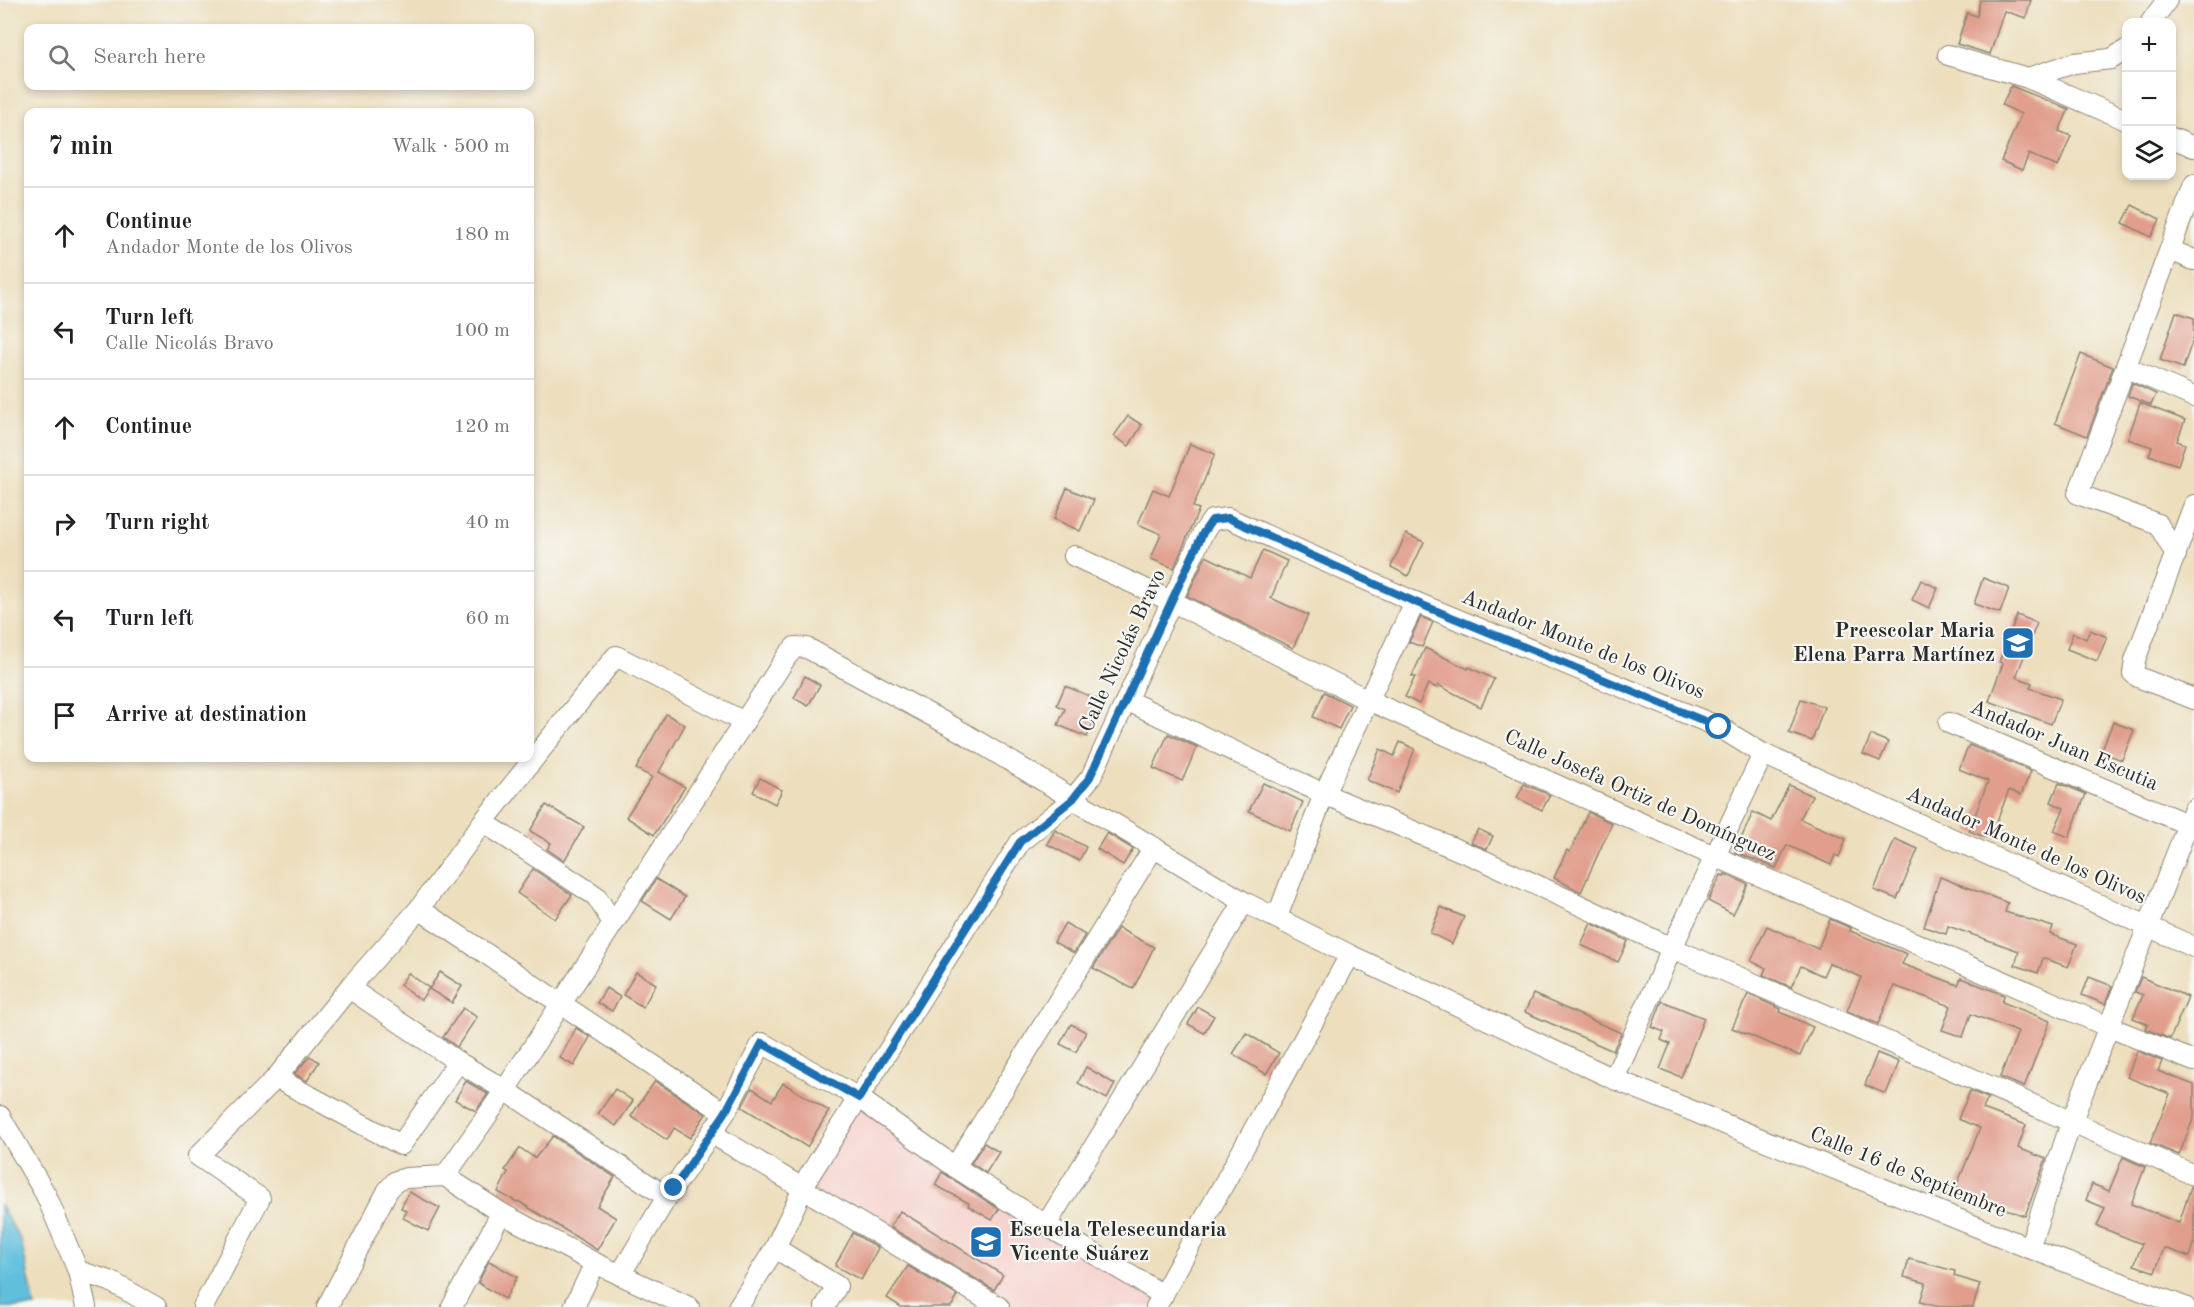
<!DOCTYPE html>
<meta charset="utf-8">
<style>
body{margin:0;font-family:"Old Standard TT",serif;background:#f6f6f6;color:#202124}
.controls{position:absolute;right:18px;top:18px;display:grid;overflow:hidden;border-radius:12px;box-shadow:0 3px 9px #0003}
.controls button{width:54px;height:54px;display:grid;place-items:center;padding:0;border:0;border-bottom:2px solid #e0e0e0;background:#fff;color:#202124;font:30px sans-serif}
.stop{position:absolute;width:18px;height:18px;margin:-14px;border:4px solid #1f6fb2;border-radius:50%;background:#fff}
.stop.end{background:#1f6fb2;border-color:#fff;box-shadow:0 2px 6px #0008}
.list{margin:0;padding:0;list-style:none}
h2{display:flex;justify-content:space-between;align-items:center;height:78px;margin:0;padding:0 24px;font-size:26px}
h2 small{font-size:20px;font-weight:400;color:#757577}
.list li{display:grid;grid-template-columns:39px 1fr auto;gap:18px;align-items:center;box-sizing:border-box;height:96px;padding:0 24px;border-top:2px solid #e0e0e0}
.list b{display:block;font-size:22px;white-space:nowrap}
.list p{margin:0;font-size:20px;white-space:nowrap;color:#757577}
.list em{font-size:20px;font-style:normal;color:#757577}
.icon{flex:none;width:33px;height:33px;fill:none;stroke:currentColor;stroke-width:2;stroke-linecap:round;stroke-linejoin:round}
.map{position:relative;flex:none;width:2194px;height:1307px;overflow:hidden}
.search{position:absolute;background:#fff;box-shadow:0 3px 9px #0003;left:24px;top:24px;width:510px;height:66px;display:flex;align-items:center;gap:15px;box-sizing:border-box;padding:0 21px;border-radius:12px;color:#757577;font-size:22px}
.panel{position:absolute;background:#fff;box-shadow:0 3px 9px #0003;left:24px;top:108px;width:510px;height:654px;border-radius:12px}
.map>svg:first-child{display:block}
.built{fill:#f7d0cc}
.water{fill:#5ebfdd;stroke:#447584;stroke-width:1.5}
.building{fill:#e19e8c}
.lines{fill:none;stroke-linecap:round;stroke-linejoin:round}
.street-casing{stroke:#8c8574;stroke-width:22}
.street{stroke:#fff;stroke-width:20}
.route{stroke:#1f6fb2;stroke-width:8}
.labels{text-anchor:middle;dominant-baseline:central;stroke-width:4.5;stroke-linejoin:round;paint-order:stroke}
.poi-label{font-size:21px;font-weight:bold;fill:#2b2b2b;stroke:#f6f6f2;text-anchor:end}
.street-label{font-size:21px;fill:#2b2b2b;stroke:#f6f6f2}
</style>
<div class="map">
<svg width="2194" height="1307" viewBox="0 0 2194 1307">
<rect width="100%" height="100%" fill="#f6f6f2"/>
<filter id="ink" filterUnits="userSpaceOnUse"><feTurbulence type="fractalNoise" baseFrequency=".0167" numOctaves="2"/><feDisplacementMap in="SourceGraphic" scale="12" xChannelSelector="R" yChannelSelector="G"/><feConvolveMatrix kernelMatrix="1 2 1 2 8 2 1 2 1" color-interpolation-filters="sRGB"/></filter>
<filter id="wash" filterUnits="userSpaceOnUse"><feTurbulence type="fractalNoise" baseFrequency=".008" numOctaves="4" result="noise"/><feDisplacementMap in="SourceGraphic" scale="24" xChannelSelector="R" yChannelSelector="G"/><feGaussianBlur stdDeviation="1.35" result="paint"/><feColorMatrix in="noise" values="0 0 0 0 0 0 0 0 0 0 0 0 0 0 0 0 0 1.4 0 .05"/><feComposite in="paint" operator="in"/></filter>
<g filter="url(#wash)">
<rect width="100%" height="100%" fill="#eddfbd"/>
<g class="built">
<path d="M2014 610 2043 621 2022 677 1993 666Z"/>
<path d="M860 1103 1158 1296 1152 1307H1004L809 1188Z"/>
</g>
<path class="water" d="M0 1205 21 1241 35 1307H0Z"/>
<g id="blocks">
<g class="building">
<path d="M1980 0H2031L2026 18 2004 11 1990 54 1957 44 1967 13 1977 16Z"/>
<path d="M2011 86 2069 109 2059 131 2071 136 2058 167 2029 154 2022 170 2001 161 2021 114 2002 105Z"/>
<path d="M2132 205 2160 219 2151 237 2123 223Z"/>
<path d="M2176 312 2194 318V336L2183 368 2160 360Z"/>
<path d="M2081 354 2113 367 2087 436 2055 423Z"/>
<path d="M2132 383 2156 394 2151 405 2128 396Z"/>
<path d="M2140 403 2185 420 2177 441 2185 444 2178 465 2149 455 2152 447 2128 439Z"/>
<path d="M1128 416 1142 425 1129 446 1114 436Z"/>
<path d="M1190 444 1215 454 1193 507 1199 509 1174 568 1151 559 1161 534 1138 524 1153 489 1169 496Z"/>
<path d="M1067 488 1094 500 1080 531 1054 519Z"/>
<path d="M1406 534 1424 542 1408 576 1391 567Z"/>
<path d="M1263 550 1287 561 1271 598 1308 615 1293 648 1187 596 1206 556 1250 578Z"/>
<path d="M1983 578 2009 588 2000 613 1974 604Z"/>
<path d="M1921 580 1938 588 1929 608 1912 600Z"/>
<path d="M2017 615 2037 623 2016 677 2032 683 2030 688 2061 699 2051 724 1989 701 2003 663 1999 662Z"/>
<path d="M1421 617 1433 622 1422 647 1409 642Z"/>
<path d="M2090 630 2107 637 2097 661 2067 649 2073 633 2086 639Z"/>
<path d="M1425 648 1468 669 1469 667 1494 679 1481 707 1438 685 1437 688 1428 684 1419 704 1405 697 1415 677 1412 676Z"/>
<path d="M805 676 820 685 808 706 794 698Z"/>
<path d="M1065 686 1102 701 1087 737 1058 725 1065 709 1057 705Z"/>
<path d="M1324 692 1350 705 1339 729 1313 717Z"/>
<path d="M1801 699 1824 707 1812 741 1789 733Z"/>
<path d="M666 714 685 725 659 772 685 787 654 835 626 817 652 777 636 769Z"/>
<path d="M2113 722 2134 730 2122 760 2101 752Z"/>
<path d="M1168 734 1197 747 1182 781 1153 768Z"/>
<path d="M1871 735 1888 742 1880 761 1863 754Z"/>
<path d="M1400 742 1415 749 1397 793 1367 780 1380 749 1394 756Z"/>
<path d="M1969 745 2031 771 2021 795 2009 790 1990 839 1969 831 1988 781 1959 769Z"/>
<path d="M760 778 782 790 775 804 753 792Z"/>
<path d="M1263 783 1303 802 1290 831 1249 811Z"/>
<path d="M2059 783 2086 794 2069 837 2054 831 2064 808 2051 802Z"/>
<path d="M1524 784 1550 795 1542 810 1517 798Z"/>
<path d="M1789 785 1812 796 1800 819 1846 839 1839 857 1835 855 1831 865 1787 845 1776 868 1735 852 1753 812 1771 821Z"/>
<path d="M546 805 584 827 564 861 547 849 551 843 530 831Z"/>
<path d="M1588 812 1612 823 1581 892 1554 878 1567 850 1570 852Z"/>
<path d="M1478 829 1493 836 1487 849 1471 843Z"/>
<path d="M1055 830 1086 847 1079 861 1047 844Z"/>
<path d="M1107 833 1133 849 1123 865 1097 849Z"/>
<path d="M1895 839 1918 849 1897 899 1874 890Z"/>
<path d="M533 869 572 895 555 919 517 893Z"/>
<path d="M1725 874 1748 884 1733 914 1708 901 1721 875 1724 876Z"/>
<path d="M1940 877 2008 903 2005 912 2053 927 2050 934 2077 944 2068 967 2043 958 2038 973 2015 965 2019 951 1948 926 1946 934 1924 927Z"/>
<path d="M656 879 685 897 671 919 642 901Z"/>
<path d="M1441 907 1464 917 1452 944 1430 933Z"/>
<path d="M1830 919 1851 928 1850 931 1907 954 1902 964 1958 985 1961 978 2004 995 2002 1002 2050 1021 2024 1087 2000 1077 2018 1032 1971 1014 1963 1037 1942 1030 1951 1006 1894 986 1878 1024 1847 1011 1861 977 1829 963 1823 976 1801 966 1791 987 1763 975 1766 968 1751 961 1767 926 1818 949Z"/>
<path d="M1065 923 1085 935 1074 953 1054 942Z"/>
<path d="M1591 923 1628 941 1618 962 1581 945Z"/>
<path d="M1118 928 1154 947 1133 989 1093 968Z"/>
<path d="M440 972 462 986 452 1003 429 989Z"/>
<path d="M636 972 656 984 643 1007 623 995Z"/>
<path d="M408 973 429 988 421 1000 400 985Z"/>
<path d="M2089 977 2112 986 2105 1004 2082 995Z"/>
<path d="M2141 977 2188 997 2170 1039 2146 1029 2148 1024 2133 1018 2143 995 2135 992Z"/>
<path d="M606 988 620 997 612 1011 597 1003Z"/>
<path d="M1533 994 1621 1033 1613 1051 1525 1012Z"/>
<path d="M1748 994 1781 1009 1780 1012 1813 1027 1800 1056 1732 1028Z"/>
<path d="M1662 1001 1704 1018 1681 1077 1660 1069 1670 1044 1661 1040 1664 1032 1652 1027Z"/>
<path d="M1198 1007 1214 1016 1204 1033 1188 1024Z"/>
<path d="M463 1008 477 1017 457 1047 443 1037Z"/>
<path d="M1071 1024 1086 1032 1076 1052 1060 1044Z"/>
<path d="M576 1028 590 1037 574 1066 560 1058Z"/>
<path d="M1246 1033 1279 1053 1266 1074 1233 1054Z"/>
<path d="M2137 1051 2162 1061 2158 1071 2194 1085V1117L2179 1155 2150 1143 2170 1094 2127 1077Z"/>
<path d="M1877 1053 1899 1062 1886 1094 1865 1085Z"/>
<path d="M310 1056 319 1062 307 1081 294 1074Z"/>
<path d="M1086 1067 1115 1084 1107 1099 1078 1083Z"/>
<path d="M466 1081 488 1094 476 1111 455 1100Z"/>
<path d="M655 1081 706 1114 690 1138 674 1128 667 1140 631 1116Z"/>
<path d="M783 1083 829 1111 807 1147 742 1107 752 1088 772 1101Z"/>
<path d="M615 1089 633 1101 616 1126 598 1114Z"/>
<path d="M1970 1091 1988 1098 1983 1109 2026 1125 2018 1148 2046 1159 2025 1216 1955 1190 1980 1128 1958 1119Z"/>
<path d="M553 1136 615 1177 597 1206 616 1218 597 1250 518 1201 517 1202 498 1192 508 1172 505 1170 520 1148 535 1158Z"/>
<path d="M984 1143 999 1152 986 1173 971 1163Z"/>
<path d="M2123 1157 2145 1167 2131 1204 2179 1223 2191 1187 2194 1188V1244L2190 1257 2164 1248 2155 1272 2134 1265 2142 1244 2097 1226 2105 1208 2086 1200 2092 1184 2109 1191Z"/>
<path d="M942 1172 999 1209 992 1220 968 1206 969 1203 935 1185Z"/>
<path d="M409 1192 440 1208 428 1231 403 1218 407 1211 401 1208Z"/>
<path d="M900 1211 1003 1275 994 1290 890 1227Z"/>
<path d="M853 1233 878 1248 861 1280 835 1266Z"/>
<path d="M1909 1259 1955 1271 1954 1276 1980 1284 1973 1307H1939L1920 1302 1926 1283 1904 1277Z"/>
<path d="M489 1261 517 1277 505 1299 478 1283Z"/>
<path d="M908 1266 958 1296 951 1307H901L887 1298Z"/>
</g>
</g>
</g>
<g filter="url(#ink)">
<use href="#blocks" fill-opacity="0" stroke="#8c8574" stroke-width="1.5"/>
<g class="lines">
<defs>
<g id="street">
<path d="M2151 22 2167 0"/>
<path d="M1948 55 2028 78 2126 120"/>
<path d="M2028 78 2074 63 2111 59 2126 50"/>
<path d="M2172 138 2194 147"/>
<path d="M2170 250 2194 260"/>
<path d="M2127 368 2194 397"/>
<path d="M2194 505 2135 660 2133 673 2138 677 2194 699"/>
<path d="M2176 555 2158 524 2078 494 2194 185"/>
<path d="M1074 556 1171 601 1368 700 1714 856 2109 1027 2194 1061"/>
<path d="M1126 700 1324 794 1487 862 1672 948 2194 1175"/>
<path d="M1949 723 2194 827"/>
<path d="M483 822 596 896 613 923"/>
<path d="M419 909 725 1113"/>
<path d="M1277 917 1324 794 1415 602"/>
<path d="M349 988 458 1062 505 1090 667 1197"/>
<path d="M276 1078 401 1145 458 1062"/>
<path d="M1614 1079 1672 948 1763 754"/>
<path d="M0 1116 46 1195 78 1271 86 1307"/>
<path d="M711 1133 999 1307"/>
<path d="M955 1167 1154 847"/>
<path d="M445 1176 505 1090 787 656 795 647 807 648 962 732 1244 902 1350 955 1614 1079 2029 1248 2185 1307"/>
<path d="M1046 1225 1244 902"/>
<path d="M775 1248 837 1286 825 1307"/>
<path d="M2029 1248 2071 1123 2194 809"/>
<path d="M78 1271 110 1281 156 1307"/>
<path d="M620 1275 667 1197 725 1113 762 1043 859 1098 955 1167 1046 1225 1163 1295"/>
<path d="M203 1307 260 1198 198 1156 276 1078 349 988 419 909 483 822 616 656 744 722"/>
<path d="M327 1307 388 1190 396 1181 406 1178 445 1176 501 1213 595 1263 689 1307"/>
<path d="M452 1307 501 1213"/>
<path d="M574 1307 595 1263"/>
<path d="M738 1307 775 1248 809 1176 1020 842 1073 799 1091 777 1203 533 1212 520 1228 518 1415 602 1719 727 1763 754 2194 947"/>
<path d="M1156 1307 1350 955"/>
</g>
</defs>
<use href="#street" class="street-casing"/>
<use href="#street" class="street"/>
</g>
</g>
<g class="lines" filter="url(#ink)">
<path class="route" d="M674 1188 725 1113 762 1043 859 1098 1020 842 1073 799 1090 777 1203 533 1212 520 1228 518 1415 602 1719 727"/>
</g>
<defs>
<symbol id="school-square" viewBox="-11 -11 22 22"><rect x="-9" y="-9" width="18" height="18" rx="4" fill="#1f6fb2" stroke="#f6f6f2"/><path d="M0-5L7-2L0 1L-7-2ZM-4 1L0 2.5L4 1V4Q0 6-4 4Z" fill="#fff"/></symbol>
</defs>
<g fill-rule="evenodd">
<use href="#school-square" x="1999" y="624" width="38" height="38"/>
<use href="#school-square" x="967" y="1223" width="38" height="38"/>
</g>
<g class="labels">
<g class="poi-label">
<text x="1995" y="631">Preescolar Maria<tspan x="1995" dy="24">Elena Parra Martínez</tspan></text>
<text x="1009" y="1230" text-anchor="start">Escuela Telesecundaria<tspan x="1009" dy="24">Vicente Suárez</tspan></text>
</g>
<g class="street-label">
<text transform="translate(1583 645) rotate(22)">Andador Monte de los Olivos</text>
<text transform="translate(1123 651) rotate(-65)">Calle Nicolás Bravo</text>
<text transform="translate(2064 746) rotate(23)">Andador Juan Escutia</text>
<text transform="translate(1640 796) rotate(24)">Calle Josefa Ortiz de Domínguez</text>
<text transform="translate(2026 846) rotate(24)">Andador Monte de los Olivos</text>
<text transform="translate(1908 1173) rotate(22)">Calle 16 de Septiembre</text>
</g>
</g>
</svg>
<div class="controls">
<button>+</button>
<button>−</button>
<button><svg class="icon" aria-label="layers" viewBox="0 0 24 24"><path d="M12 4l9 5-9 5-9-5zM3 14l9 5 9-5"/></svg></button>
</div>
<div class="stop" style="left:1719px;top:727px"></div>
<div class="stop end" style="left:674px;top:1188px"></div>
<div class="search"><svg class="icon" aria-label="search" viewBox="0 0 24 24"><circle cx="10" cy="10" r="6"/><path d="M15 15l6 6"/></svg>Search here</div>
<section class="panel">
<h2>7 min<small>Walk · 500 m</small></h2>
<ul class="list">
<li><svg class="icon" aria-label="ahead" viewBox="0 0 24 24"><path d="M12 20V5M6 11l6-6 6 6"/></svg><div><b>Continue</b><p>Andador Monte de los Olivos</p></div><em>180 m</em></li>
<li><svg class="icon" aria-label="left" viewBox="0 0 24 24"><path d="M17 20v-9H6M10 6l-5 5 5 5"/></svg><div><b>Turn left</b><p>Calle Nicolás Bravo</p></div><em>100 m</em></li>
<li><svg class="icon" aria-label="ahead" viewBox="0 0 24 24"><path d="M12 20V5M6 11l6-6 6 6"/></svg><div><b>Continue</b></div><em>120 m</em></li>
<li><svg class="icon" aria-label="right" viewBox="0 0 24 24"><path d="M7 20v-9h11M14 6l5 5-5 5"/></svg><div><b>Turn right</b></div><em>40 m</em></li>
<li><svg class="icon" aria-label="left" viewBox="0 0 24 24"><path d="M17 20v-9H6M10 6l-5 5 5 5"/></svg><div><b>Turn left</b></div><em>60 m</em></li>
<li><svg class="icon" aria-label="arrive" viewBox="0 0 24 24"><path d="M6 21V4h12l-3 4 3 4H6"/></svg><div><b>Arrive at destination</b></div></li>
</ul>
</section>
</div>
